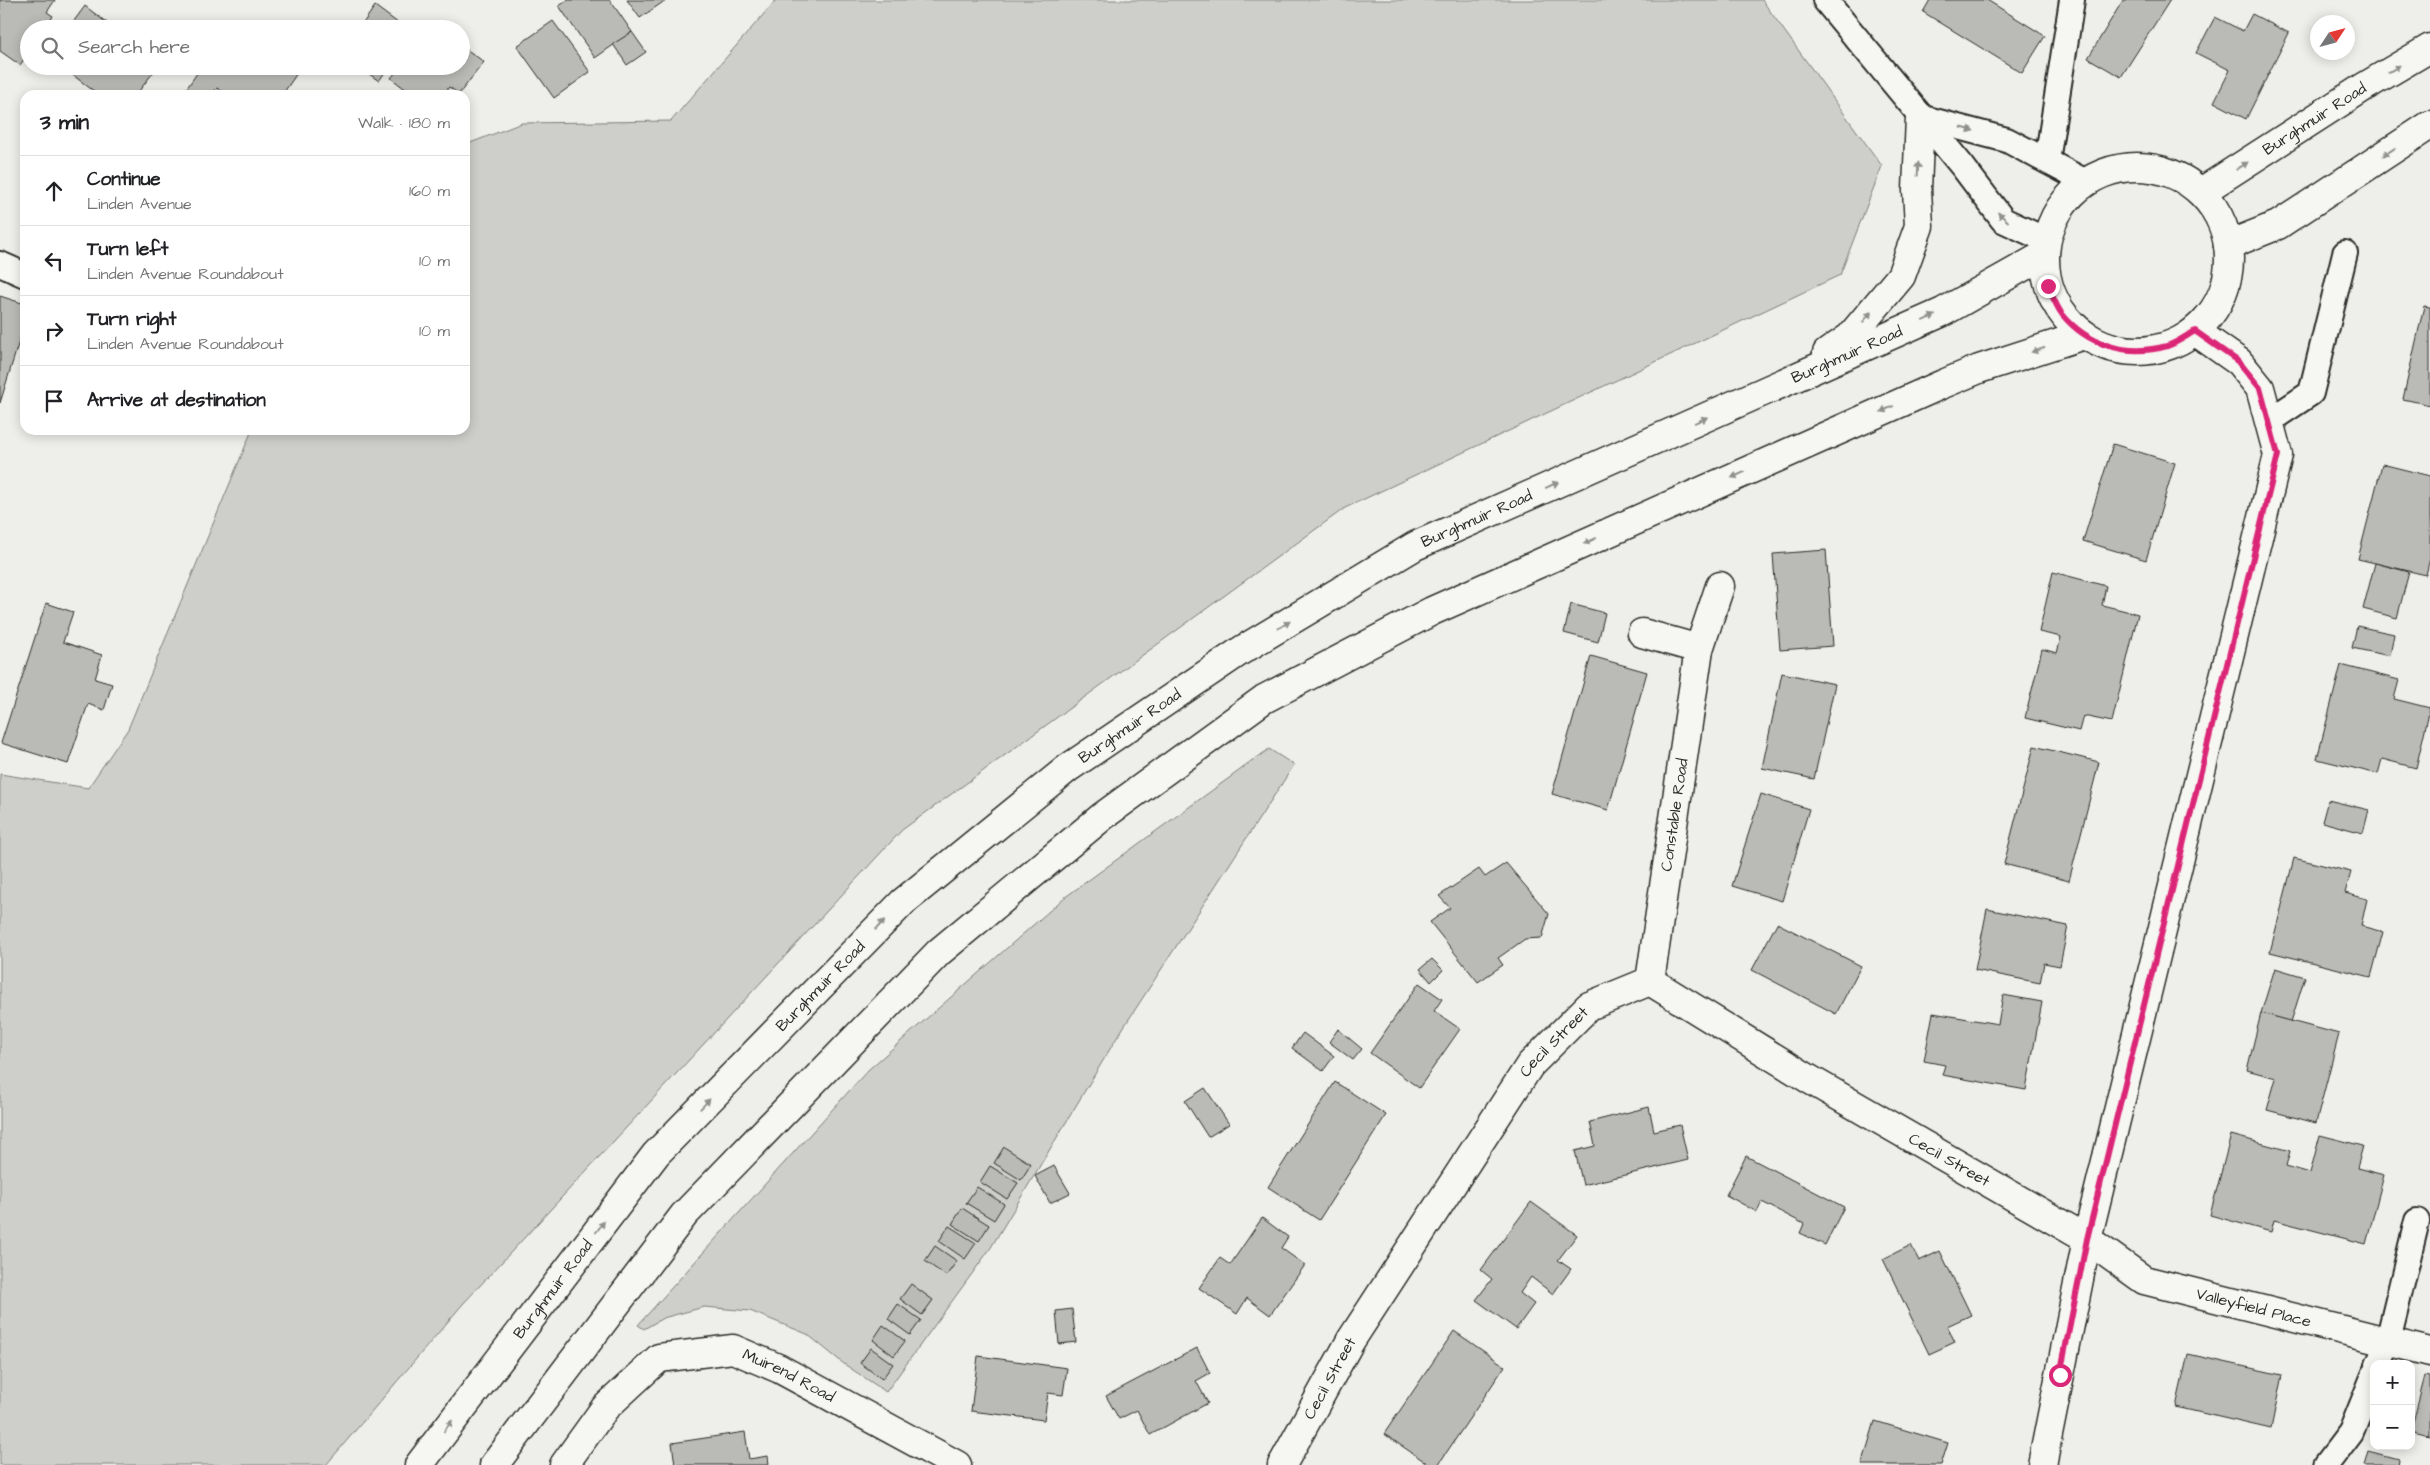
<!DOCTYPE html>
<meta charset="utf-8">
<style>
body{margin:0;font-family:"Architects Daughter",sans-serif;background:#f2f2f2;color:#202124}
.controls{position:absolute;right:15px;bottom:15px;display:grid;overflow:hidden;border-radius:10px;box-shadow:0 2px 12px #0003}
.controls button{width:45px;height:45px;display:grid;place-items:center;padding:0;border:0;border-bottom:1px solid #e0e0e0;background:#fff;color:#202124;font:25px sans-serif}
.compass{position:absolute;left:2310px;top:15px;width:45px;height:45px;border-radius:50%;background:#fff;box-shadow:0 2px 12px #0003;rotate:54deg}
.stop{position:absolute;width:15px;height:15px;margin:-11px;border:4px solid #db2777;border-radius:50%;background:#fff}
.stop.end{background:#db2777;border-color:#fff;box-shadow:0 1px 5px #0008}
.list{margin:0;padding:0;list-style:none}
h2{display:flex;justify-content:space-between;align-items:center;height:65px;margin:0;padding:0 20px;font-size:21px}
h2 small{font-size:16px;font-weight:400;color:#757577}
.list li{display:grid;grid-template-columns:32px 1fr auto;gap:15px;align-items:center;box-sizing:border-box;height:70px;padding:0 20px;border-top:1px solid #e0e0e0}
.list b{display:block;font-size:19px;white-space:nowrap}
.list p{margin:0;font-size:16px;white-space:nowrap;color:#757577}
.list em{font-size:16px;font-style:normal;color:#757577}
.icon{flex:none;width:28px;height:28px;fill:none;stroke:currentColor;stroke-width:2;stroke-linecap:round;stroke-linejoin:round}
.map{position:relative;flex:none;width:2430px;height:1465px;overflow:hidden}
.search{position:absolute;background:#fff;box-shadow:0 2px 12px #0003;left:20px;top:20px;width:450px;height:55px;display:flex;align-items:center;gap:12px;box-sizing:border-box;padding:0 18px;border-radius:28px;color:#757577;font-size:19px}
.panel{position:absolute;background:#fff;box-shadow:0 2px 12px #0003;left:20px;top:90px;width:450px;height:345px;border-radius:15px}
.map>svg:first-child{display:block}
.green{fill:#cececa;stroke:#7c7c7a}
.building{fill:#babab7;stroke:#2b2b2b}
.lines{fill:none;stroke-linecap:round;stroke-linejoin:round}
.lane-casing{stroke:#2b2b2b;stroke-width:28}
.street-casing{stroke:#2b2b2b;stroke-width:31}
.secondary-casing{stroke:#2b2b2b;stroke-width:31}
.primary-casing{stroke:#2b2b2b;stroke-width:31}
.lane{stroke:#f6f6f2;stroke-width:24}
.street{stroke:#f6f6f2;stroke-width:28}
.secondary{stroke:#f6f6f2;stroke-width:28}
.primary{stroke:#f6f6f2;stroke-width:28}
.oneway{fill:#90908e}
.route{stroke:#db2777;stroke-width:6}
.labels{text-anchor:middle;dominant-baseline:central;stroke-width:4;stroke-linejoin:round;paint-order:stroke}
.street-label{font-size:16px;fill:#2b2b2b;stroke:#f6f6f2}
</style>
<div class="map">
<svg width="2430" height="1465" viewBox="0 0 2430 1465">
<rect width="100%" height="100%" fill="#eeeeea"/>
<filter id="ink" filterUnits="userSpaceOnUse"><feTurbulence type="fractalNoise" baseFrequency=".02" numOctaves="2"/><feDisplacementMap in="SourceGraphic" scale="10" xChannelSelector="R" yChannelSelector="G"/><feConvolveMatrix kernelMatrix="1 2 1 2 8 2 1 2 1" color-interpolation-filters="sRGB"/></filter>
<g filter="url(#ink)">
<g class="green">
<path d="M776 0H1762L1882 166 1840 275 1345 508 902 830 462 1305 326 1465H0V774L88 788 128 729 252 430H465V145L522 123 671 121Z"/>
<path d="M1269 749 1294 765 1116 1039 990 1249 886 1392 844 1364 807 1334 750 1311 704 1307 663 1318 644 1329 638 1325 868 1070 1064 898Z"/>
</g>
<g class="building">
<path d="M0 0H55L47 12 53 16 45 29H29V52L20 65 0 51Z"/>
<path d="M568 0H610L632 32 595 58 559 6Z"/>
<path d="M627 0H666L640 18Z"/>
<path d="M1930 0H1987L2045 36 2022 73 1923 12Z"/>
<path d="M2123 0H2170L2121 77 2088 58Z"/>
<path d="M85 6 115 29H68Z"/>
<path d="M375 6 406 29H359Z"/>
<path d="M2252 14 2289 33 2246 119 2214 102 2230 70 2196 53 2215 17 2243 31Z"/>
<path d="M281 21 292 29H275Z"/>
<path d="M553 21 590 72 554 98 517 46Z"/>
<path d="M632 32 646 52 627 65 613 44Z"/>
<path d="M462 46 484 62 459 94 449 87 443 95H413L391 78 401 66H461Z"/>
<path d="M61 66H158L136 95H99Z"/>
<path d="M202 66H302L282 95H227L217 88 211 95H182Z"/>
<path d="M358 66H389L379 81Z"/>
<path d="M0 296 25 304V322L0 403Z"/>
<path d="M2424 306 2430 307V405L2403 399Z"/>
<path d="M2113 444 2175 463 2146 560 2083 541Z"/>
<path d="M2382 464 2430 476V558L2426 575 2358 559Z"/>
<path d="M1826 550 1833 646 1780 650 1773 554Z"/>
<path d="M2375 563 2409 572 2397 618 2363 609Z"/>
<path d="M2053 572 2106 586 2102 605 2138 614 2112 722 2083 716 2079 731 2025 718 2042 649 2057 653 2061 637 2039 632Z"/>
<path d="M46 603 73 612 63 642 102 655 95 679 112 684 104 710 88 704 68 764 1 743Z"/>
<path d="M1571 604 1605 613 1598 642 1564 633Z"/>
<path d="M2357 626 2394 634 2390 656 2352 648Z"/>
<path d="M1591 656 1647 672 1608 810 1552 794Z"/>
<path d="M2341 665 2399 680 2394 699 2430 708 2416 768 2382 759 2378 774 2317 759Z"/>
<path d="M1782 673 1835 684 1814 779 1762 768Z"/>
<path d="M2034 746 2099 762 2069 881 2004 864Z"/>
<path d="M1761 794 1809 809 1782 901 1732 886Z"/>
<path d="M2328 800 2369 810 2363 833 2322 822Z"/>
<path d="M2294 858 2351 872 2345 893 2367 899 2361 926 2383 932 2371 977 2270 952Z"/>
<path d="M1506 863 1549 914 1542 938 1525 939 1498 958 1503 965 1478 982 1430 922 1450 908 1439 896 1479 869 1485 877Z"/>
<path d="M1987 909 2068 926 2060 966 2044 963 2040 983 1975 970Z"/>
<path d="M1777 923 1861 966 1836 1014 1752 970Z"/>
<path d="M1432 959 1443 970 1431 982 1420 969Z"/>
<path d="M2275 968 2305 977 2291 1022 2261 1013Z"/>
<path d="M1419 983 1442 999 1434 1011 1460 1029 1419 1088 1370 1053Z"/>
<path d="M2003 995 2042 1002 2026 1090 1942 1075 1945 1065 1924 1061 1933 1013 1998 1024Z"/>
<path d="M2261 1013 2339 1034 2316 1123 2267 1110 2276 1078 2247 1070Z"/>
<path d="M1338 1029 1362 1049 1353 1060 1329 1042Z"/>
<path d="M1303 1033 1334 1056 1323 1071 1292 1048Z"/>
<path d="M1335 1082 1386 1115 1319 1220 1268 1187Z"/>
<path d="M1205 1088 1229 1124 1208 1137 1185 1101Z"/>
<path d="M1649 1107 1654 1131 1680 1125 1688 1160 1583 1185 1575 1151 1595 1146 1590 1122Z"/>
<path d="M2231 1135 2290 1151 2286 1166 2310 1173 2320 1135 2363 1146 2357 1168 2384 1175 2366 1244 2274 1220 2271 1232 2210 1215Z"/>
<path d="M1004 1147 1031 1164 1021 1180 994 1163Z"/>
<path d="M1746 1156 1844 1207 1825 1245 1800 1233 1804 1224 1762 1202 1757 1212 1726 1195Z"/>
<path d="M990 1166 1018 1183 1007 1199 980 1182Z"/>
<path d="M1054 1166 1070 1193 1050 1203 1035 1176Z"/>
<path d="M977 1187 1004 1204 994 1220 966 1203Z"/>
<path d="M1531 1202 1577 1235 1558 1260 1571 1269 1553 1294 1531 1277 1520 1293 1534 1304 1516 1329 1476 1300 1492 1279 1481 1270Z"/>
<path d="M962 1208 989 1225 979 1241 952 1224Z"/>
<path d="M1262 1218 1288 1237 1281 1248 1305 1265 1270 1315 1247 1298 1237 1314 1199 1288 1220 1258 1230 1265Z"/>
<path d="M949 1226 976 1243 965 1259 939 1241Z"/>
<path d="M1911 1245 1919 1261 1940 1251 1971 1315 1947 1326 1955 1342 1929 1354 1883 1259Z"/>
<path d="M935 1246 957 1261 946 1276 925 1261Z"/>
<path d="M911 1284 933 1300 922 1315 900 1299Z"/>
<path d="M898 1304 921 1320 910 1335 888 1319Z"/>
<path d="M1072 1309 1076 1342 1059 1344 1056 1311Z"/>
<path d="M883 1325 905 1341 894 1356 873 1340Z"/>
<path d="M1454 1331 1505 1366 1438 1465H1430L1384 1434Z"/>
<path d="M871 1348 893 1364 882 1379 860 1363Z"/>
<path d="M1197 1348 1210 1373 1196 1381 1208 1403 1150 1435 1137 1410 1119 1419 1106 1396Z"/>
<path d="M2188 1354 2282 1375 2271 1429 2176 1407Z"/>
<path d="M978 1356 1067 1368 1063 1395 1048 1393 1044 1420 971 1411Z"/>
<path d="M2425 1376 2430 1377V1435L2411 1430Z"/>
<path d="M1875 1421 1948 1443 1941 1465H1862Z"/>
<path d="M745 1432 749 1459 768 1456 769 1465H675L672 1443Z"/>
<path d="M2368 1451 2398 1459 2397 1465H2364Z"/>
</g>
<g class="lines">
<defs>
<g id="lane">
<path d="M1825 0 1963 167 2003 220 2046 240"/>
<path d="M1920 117 2007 140 2086 182"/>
<path d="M2047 161 2072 0"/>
<path d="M0 264 25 275"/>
<path d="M2269 421 2311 393 2345 253"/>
<path d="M2378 1364 2388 1341 2417 1221"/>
<path d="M2326 1465 2351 1432 2374 1375"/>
</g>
<g id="street">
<path d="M1642 633 1699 649"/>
<path id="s1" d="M1650 981 1699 649 1720 586"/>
<path id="s2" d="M564 1465 605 1408 659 1358 733 1349 780 1369 957 1465"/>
<path id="s3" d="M1282 1465 1351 1340 1530 1065 1589 1006 1650 981 1809 1079 2087 1239 2144 1280 2430 1352"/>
</g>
<path id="secondary" d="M2042 1465 2087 1239 2278 455 2260 388 2239 362 2195 331"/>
<g id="primary">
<circle cx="2137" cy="259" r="92"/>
<path id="s4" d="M2201 192 2364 87 2430 48"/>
<path d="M2228 245 2278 225 2430 125"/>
<path d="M1827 353 1850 337 1901 276 1919 226 1917 190 1920 117"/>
<path id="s5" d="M419 1465 656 1154 903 902 1068 768 1242 650 1415 546 1943 312 2044 255"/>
<path d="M494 1465 684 1215 939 952 1103 816 1264 699 1432 611 1943 384 1979 369 2084 335"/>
</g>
</defs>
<use href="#lane" class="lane-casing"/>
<use href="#street" class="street-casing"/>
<use href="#secondary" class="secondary-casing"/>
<use href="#primary" class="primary-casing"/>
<use href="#lane" class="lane"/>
<use href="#street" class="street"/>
<use href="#secondary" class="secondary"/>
<use href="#primary" class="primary"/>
</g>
<defs><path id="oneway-solid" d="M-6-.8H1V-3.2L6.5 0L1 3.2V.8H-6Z" transform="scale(1.25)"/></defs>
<g class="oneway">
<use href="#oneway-solid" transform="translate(2394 69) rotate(-31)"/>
<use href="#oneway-solid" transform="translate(1967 129) rotate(15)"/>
<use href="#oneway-solid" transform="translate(2389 152) rotate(147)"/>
<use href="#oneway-solid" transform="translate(2242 166) rotate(-33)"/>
<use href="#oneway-solid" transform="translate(1918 169) rotate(-87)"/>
<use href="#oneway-solid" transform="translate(2003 217) rotate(-138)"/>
<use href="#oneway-solid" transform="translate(1867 317) rotate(-51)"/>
<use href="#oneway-solid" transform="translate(1929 318) rotate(-24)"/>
<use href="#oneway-solid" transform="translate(2038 350) rotate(162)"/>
<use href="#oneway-solid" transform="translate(1887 409) rotate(156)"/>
<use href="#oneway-solid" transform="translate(1701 420) rotate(-24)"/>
<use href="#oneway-solid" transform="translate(1738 475) rotate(156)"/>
<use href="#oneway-solid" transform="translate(1552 485) rotate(-24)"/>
<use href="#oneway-solid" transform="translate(1590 541) rotate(156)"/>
<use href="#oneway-solid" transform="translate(1284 625) rotate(-31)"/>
<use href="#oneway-solid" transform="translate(880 925) rotate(-46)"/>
<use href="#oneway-solid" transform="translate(705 1104) rotate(-46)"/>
<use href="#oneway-solid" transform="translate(600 1227) rotate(-53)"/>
<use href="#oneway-solid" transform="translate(448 1426) rotate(-53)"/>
</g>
</g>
<g class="lines" filter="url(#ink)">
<path class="route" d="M2048 286C2052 295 2056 306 2062 314 2088 346 2128 357 2167 346 2177 343 2186 336 2195 331L2239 362 2260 388 2278 455 2087 1239 2060 1375"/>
</g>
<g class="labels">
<g class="street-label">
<text stroke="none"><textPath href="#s4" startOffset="135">Burghmuir Road</textPath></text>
<text stroke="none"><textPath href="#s5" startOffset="1841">Burghmuir Road</textPath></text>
<text stroke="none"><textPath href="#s5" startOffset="1436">Burghmuir Road</textPath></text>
<text stroke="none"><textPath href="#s5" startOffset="1031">Burghmuir Road</textPath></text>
<text stroke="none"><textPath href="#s1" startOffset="168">Constable Road</textPath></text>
<text stroke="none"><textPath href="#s5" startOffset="626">Burghmuir Road</textPath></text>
<text stroke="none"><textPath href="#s3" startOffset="504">Cecil Street</textPath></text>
<text stroke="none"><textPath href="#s3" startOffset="969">Cecil Street</textPath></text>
<text stroke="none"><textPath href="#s5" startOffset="221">Burghmuir Road</textPath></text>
<text stroke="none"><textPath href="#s3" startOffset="1311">Valleyfield Place</textPath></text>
<text stroke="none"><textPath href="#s2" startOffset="280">Muirend Road</textPath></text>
<text stroke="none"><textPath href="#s3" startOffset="99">Cecil Street</textPath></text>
</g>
</g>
</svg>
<div class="controls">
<button>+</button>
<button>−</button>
</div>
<svg class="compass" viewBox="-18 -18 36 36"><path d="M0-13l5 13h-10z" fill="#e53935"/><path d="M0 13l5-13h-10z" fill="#757577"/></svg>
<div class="stop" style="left:2060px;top:1375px"></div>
<div class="stop end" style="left:2048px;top:286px"></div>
<div class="search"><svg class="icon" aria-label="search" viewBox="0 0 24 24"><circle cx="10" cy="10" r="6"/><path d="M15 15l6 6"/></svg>Search here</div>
<section class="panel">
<h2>3 min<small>Walk · 180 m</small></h2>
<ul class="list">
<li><svg class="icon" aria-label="ahead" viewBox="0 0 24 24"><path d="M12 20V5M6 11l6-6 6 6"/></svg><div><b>Continue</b><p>Linden Avenue</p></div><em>160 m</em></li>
<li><svg class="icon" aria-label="left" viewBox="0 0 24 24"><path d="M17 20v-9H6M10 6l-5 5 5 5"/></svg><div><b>Turn left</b><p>Linden Avenue Roundabout</p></div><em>10 m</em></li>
<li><svg class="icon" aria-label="right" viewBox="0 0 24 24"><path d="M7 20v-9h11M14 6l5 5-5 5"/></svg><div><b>Turn right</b><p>Linden Avenue Roundabout</p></div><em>10 m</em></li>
<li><svg class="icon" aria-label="arrive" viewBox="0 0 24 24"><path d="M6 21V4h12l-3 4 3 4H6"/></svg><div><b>Arrive at destination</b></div></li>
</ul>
</section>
</div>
